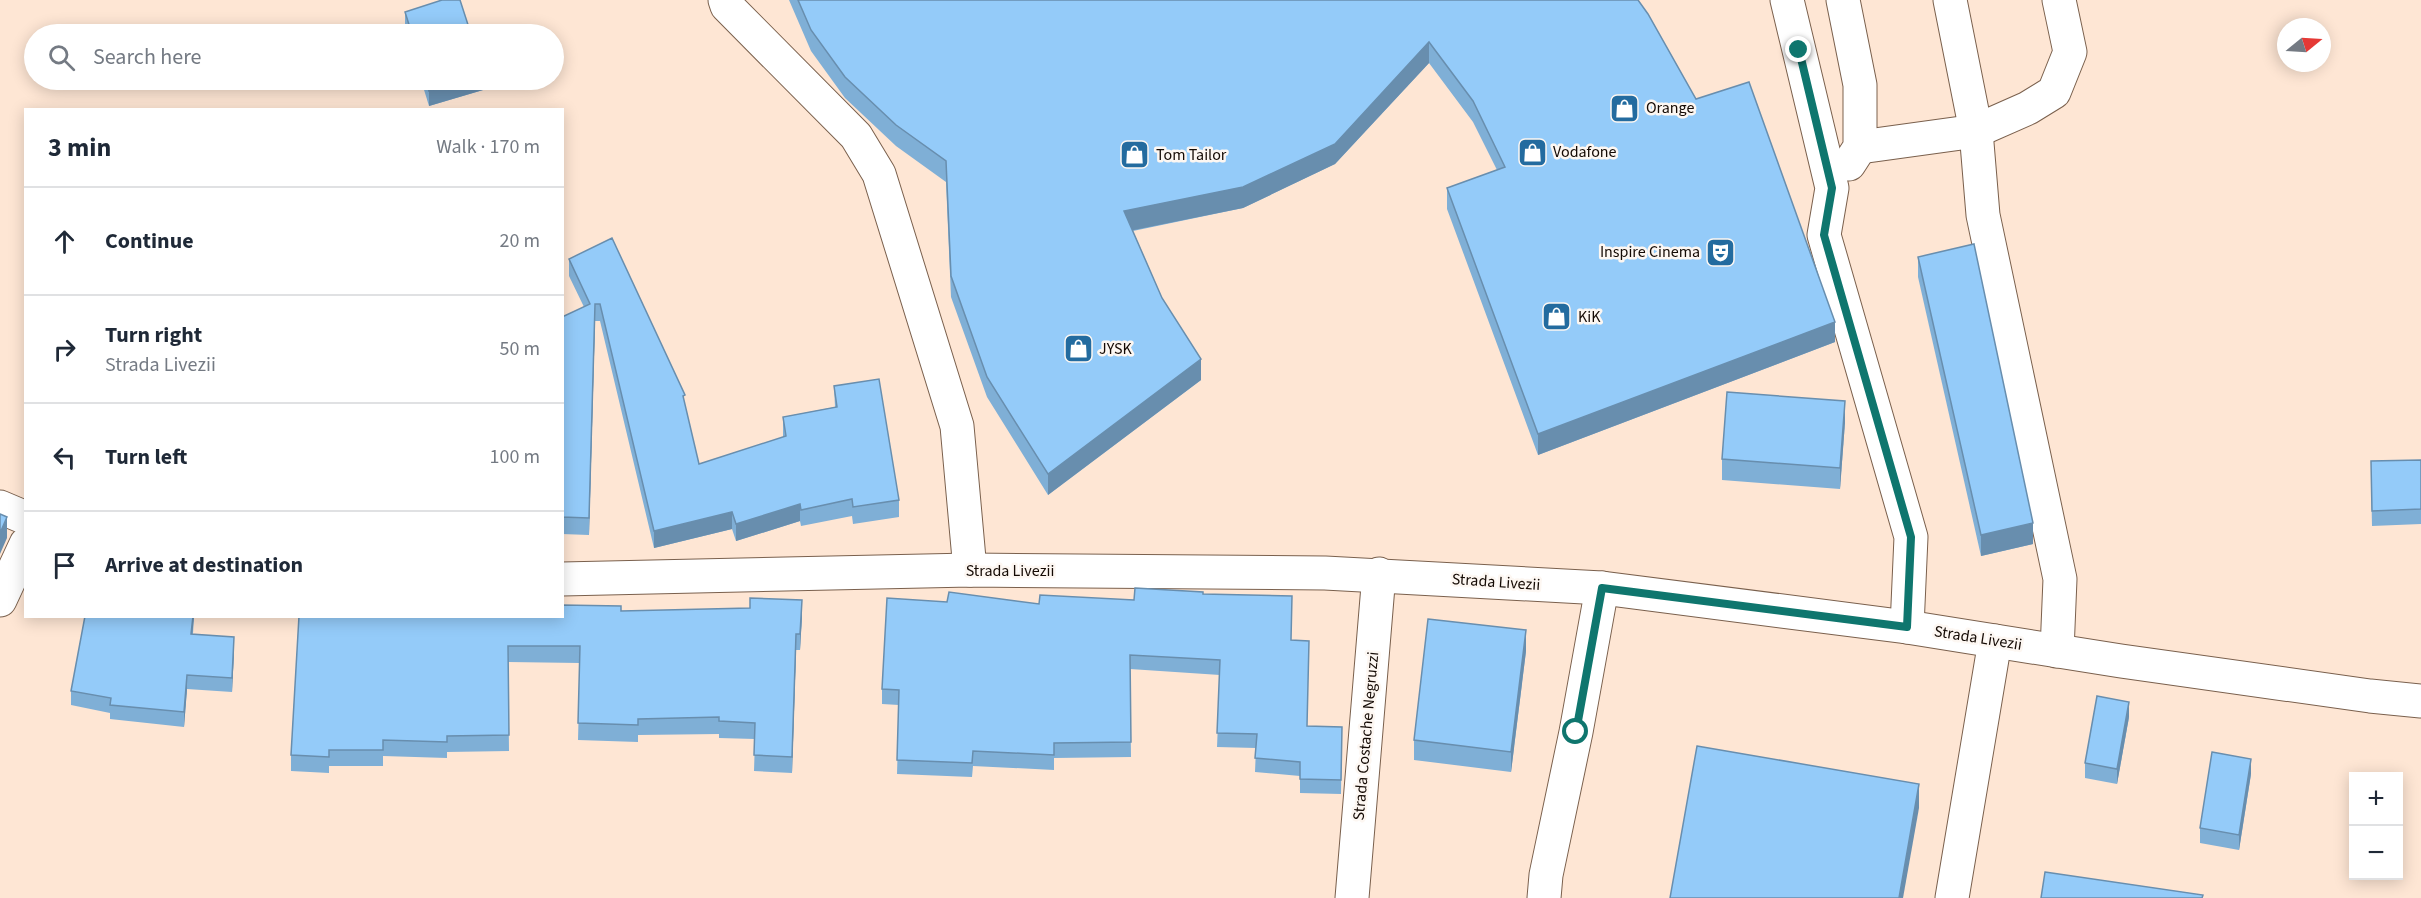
<!DOCTYPE html>
<meta charset="utf-8">
<style>
body{margin:0;font-family:"Source Sans 3",sans-serif;background:#f6f6f7;color:#1f2937}
.controls{position:absolute;right:18px;bottom:18px;display:grid;overflow:hidden;border-radius:0px;box-shadow:0 3px 15px #0003}
.controls button{width:54px;height:54px;display:grid;place-items:center;padding:0;border:0;border-bottom:2px solid #e0e1e3;background:#fff;color:#1f2937;font:30px sans-serif}
.compass{position:absolute;left:2277px;top:18px;width:54px;height:54px;border-radius:50%;background:#fff;box-shadow:0 3px 15px #0003;rotate:72deg}
.stop{position:absolute;width:18px;height:18px;margin:-14px;border:4px solid #0f766e;border-radius:50%;background:#fff}
.stop.end{background:#0f766e;border-color:#fff;box-shadow:0 2px 6px #0008}
.list{margin:0;padding:0;list-style:none}
h2{display:flex;justify-content:space-between;align-items:center;height:78px;margin:0;padding:0 24px;font-size:26px}
h2 small{font-size:20px;font-weight:400;color:#747a83}
.list li{display:grid;grid-template-columns:39px 1fr auto;gap:18px;align-items:center;box-sizing:border-box;height:108px;padding:0 24px;border-top:2px solid #e0e1e3}
.list b{display:block;font-size:22px;white-space:nowrap}
.list p{margin:0;font-size:20px;white-space:nowrap;color:#747a83}
.list em{font-size:20px;font-style:normal;color:#747a83}
.icon{flex:none;width:33px;height:33px;fill:none;stroke:currentColor;stroke-width:2;stroke-linecap:round;stroke-linejoin:round}
.map{position:relative;flex:none;width:2421px;height:898px;overflow:hidden}
.search{position:absolute;background:#fff;box-shadow:0 3px 15px #0003;left:24px;top:24px;width:540px;height:66px;display:flex;align-items:center;gap:15px;box-sizing:border-box;padding:0 21px;border-radius:33px;color:#747a83;font-size:22px}
.panel{position:absolute;background:#fff;box-shadow:0 3px 15px #0003;left:24px;top:108px;width:540px;height:510px;border-radius:0px}
.map>svg:first-child{display:block}
.lines{fill:none;stroke-linecap:round;stroke-linejoin:round}
.minor-casing{stroke:#7a604d;stroke-width:35}
.minor{stroke:#fff;stroke-width:33}
.wall{fill:#7fafd6}
.shaded-wall{fill:#688eae}
.building{fill:#94cbf9;stroke:#688eae;stroke-width:1.5}
.route{stroke:#0f766e;stroke-width:8}
.labels{text-anchor:middle;dominant-baseline:central;stroke-width:5;stroke-linejoin:round;paint-order:stroke}
.poi-label{font-size:16px;fill:#140a04;stroke:#fdf7f2;text-anchor:start}
.street-label{font-size:16px;fill:#140a04;stroke:#fdf7f2}
</style>
<div class="map">
<svg width="2421" height="898" viewBox="0 0 2421 898">
<rect width="100%" height="100%" fill="#fee6d4"/>
<g class="lines">
<defs>
<g id="minor">
<path d="M725 0 727 6 856 136 879 174 957 426 970 570"/>
<path d="M1787 0 1832 188 1824 235 1911 537 1907 627"/>
<path d="M1843 0 1860 85V147L1849 164"/>
<path d="M1950 0 1976 131 1983 215 2060 579 2057 651"/>
<path d="M1860 147 1976 131 2028 108 2054 92 2070 52 2059 0"/>
<path d="M0 507 26 518"/>
<path d="M562 579 970 570 1325 573 1602 588 1907 627 2121 661 2370 696 2421 701"/>
<path d="M0 600 26 544"/>
<path d="M1352 898 1379 574"/>
<path d="M1544 898 1546 875 1576 732 1602 588"/>
<path d="M1952 898 1995 641"/>
</g>
</defs>
<use href="#minor" class="minor-casing"/>
<use href="#minor" class="minor"/>
</g>
<g class="wall">
<path d="M789 0H1638L1835 342 1538 455 1447 209V188L1497 170 1473 122 1429 63 1335 164 1243 208 1133 231 1162 298 1201 380 1048 495 987 397 951 297 946 182 896 146 845 98 811 51Z"/>
<path d="M405 12 471 34H407L405 27Z"/>
<path d="M421 80H483V90L429 106Z"/>
<path d="M1918 257 2033 544 1981 556 1918 277Z"/>
<path d="M569 259 685 407 699 464 783 437V417L835 407 834 386 899 500V517L853 524 852 516 801 526 800 521 736 541 732 529 654 548 600 321H595L589 535 562 534V317L584 307 569 276Z"/>
<path d="M1845 422 1840 489 1722 480V459Z"/>
<path d="M2421 460V524L2372 526 2371 476Z"/>
<path d="M1203 594 1291 640 1307 726 1342 727 1341 794 1300 793V776L1255 772 1256 748 1217 747 1220 675 1130 669 1131 757 1054 758V770L973 766 972 777 897 774 899 705 882 704V689L947 602 1039 604 1134 600Z"/>
<path d="M621 611 802 616 800 650H796L792 773 754 771 755 739 719 738V734L638 735V742L578 740 580 663 508 662 509 751 447 752V758L383 756V766H329V773L291 771V755L299 616Z"/>
<path d="M85 616H194L193 634 234 651 232 692 187 689 184 727 110 719V713L71 705V691Z"/>
<path d="M1526 651 1511 772 1414 760V740Z"/>
<path d="M2129 717 2117 784 2085 778V763Z"/>
<path d="M2251 774 2239 850 2200 843V828Z"/>
</g>
<g class="shaded-wall">
<path d="M1429 42V63L1335 164 1243 208 1124 232V211Z"/>
<path d="M467 80H483V90L429 106V91Z"/>
<path d="M595 304V321L589 535V518Z"/>
<path d="M1835 322V342L1538 455V434Z"/>
<path d="M1201 359V380L1048 495V474Z"/>
<path d="M1845 401V422L1840 489V468Z"/>
<path d="M800 504V521L736 541V524Z"/>
<path d="M732 512V529L654 548V531Z"/>
<path d="M7 517V538L0 554V533Z"/>
<path d="M2033 523V544L1981 556V535Z"/>
<path d="M802 600V616L800 650V634Z"/>
<path d="M193 616H194L191 648V634Z"/>
<path d="M1526 630V651L1511 772V752Z"/>
<path d="M796 634V650L792 773V757Z"/>
<path d="M234 637V651L232 692V678Z"/>
<path d="M187 675V689L184 727V712Z"/>
<path d="M2129 702V717L2117 784V769Z"/>
<path d="M2251 759V774L2239 850V835Z"/>
<path d="M1919 784V808L1903 898H1899Z"/>
</g>
<g class="building">
<path d="M442 0H460L471 34H412L405 12Z"/>
<path d="M798 0H1638L1648 14 1696 99 1749 82 1835 322 1538 434 1447 188 1505 167 1473 101 1429 42 1335 144 1243 187 1124 211 1162 298 1201 359 1048 474 987 377 951 276 946 161 896 125 845 77 811 30Z"/>
<path d="M426 80H467L429 91Z"/>
<path d="M612 238 685 395 683 396 699 464 786 436 783 417 837 407 834 386 879 379 899 500 853 507 852 499 801 510 800 504 736 524 732 512 654 531 600 304H595L589 518 562 517V317L590 304 569 259Z"/>
<path d="M1974 244 2033 523 1981 535 1918 257Z"/>
<path d="M1727 392 1845 401 1840 468 1722 459Z"/>
<path d="M2421 460V509L2372 511 2371 461Z"/>
<path d="M0 514 7 517 0 533Z"/>
<path d="M1135 588 1203 592V594L1292 596 1291 640 1309 641 1307 726 1342 727 1341 780 1300 779V762L1255 758 1257 734 1217 733 1220 660 1130 655 1131 742 1054 743V755L973 751 972 763 897 760 899 690 882 689 887 598 947 602 949 592 1039 604 1040 595 1134 600Z"/>
<path d="M750 598 802 600 800 634H796L792 757 754 755 755 723 719 721V717L638 719V725L578 723 580 646H508L509 735 447 736V742L383 740V750H329V757L291 755 299 616H562V605L621 606V611L750 608Z"/>
<path d="M85 616H193L191 634 234 637 232 678 187 675 184 712 110 705 111 698 71 691Z"/>
<path d="M1428 619 1526 630 1511 752 1414 740Z"/>
<path d="M2097 696 2129 702 2117 769 2085 763Z"/>
<path d="M1697 746 1919 784 1899 898H1670Z"/>
<path d="M2212 752 2251 759 2239 835 2200 828Z"/>
<path d="M2045 872 2203 895 2202 898H2041Z"/>
</g>
<g class="lines">
<path class="route" d="M1576 732 1602 588 1907 627 1911 537 1824 235 1832 188 1799 50"/>
</g>
<defs>
<symbol id="shop-square" viewBox="-11 -11 22 22"><rect x="-9" y="-9" width="18" height="18" rx="4" fill="#236b9f" stroke="#fdf7f2"/><path d="M-5-2.5h2.3a2.7 3.5 0 0 1 5.4 0H5L5.5 6h-11ZM-1.5-2.5h3a1.5 2.3 0 0 0-3 0Z" fill="#fff"/></symbol>
<symbol id="theatre-square" viewBox="-11 -11 22 22"><rect x="-9" y="-9" width="18" height="18" rx="4" fill="#236b9f" stroke="#fdf7f2"/><path d="M-5-5.5Q0-4 5-5.5V0Q5 5 0 6Q-5 5-5 0ZM-3.3-2.5H-1v1.5H-3.3ZM1-2.5H3.3v1.5H1ZM-2.8 1Q0 5.5 2.8 1Z" fill="#fff"/></symbol>
</defs>
<g fill-rule="evenodd">
<use href="#shop-square" x="1608" y="92" width="33" height="33"/>
<use href="#shop-square" x="1516" y="136" width="33" height="33"/>
<use href="#shop-square" x="1118" y="138" width="33" height="33"/>
<use href="#theatre-square" x="1704" y="236" width="33" height="33"/>
<use href="#shop-square" x="1540" y="300" width="33" height="33"/>
<use href="#shop-square" x="1062" y="332" width="33" height="33"/>
</g>
<g class="labels">
<g class="poi-label">
<text x="1646" y="108">Orange</text>
<text x="1553" y="152">Vodafone</text>
<text x="1156" y="155">Tom Tailor</text>
<text x="1700" y="252" text-anchor="end">Inspire Cinema</text>
<text x="1578" y="317">KiK</text>
<text x="1099" y="349">JYSK</text>
</g>
<g class="street-label">
<text x="1010" y="571">Strada Livezii</text>
<text transform="translate(1496 582) rotate(4)">Strada Livezii</text>
<text transform="translate(1978 638) rotate(9)">Strada Livezii</text>
<text transform="translate(1366 736) rotate(-85)">Strada Costache Negruzzi</text>
</g>
</g>
</svg>
<div class="controls">
<button>+</button>
<button>−</button>
</div>
<svg class="compass" viewBox="-18 -18 36 36"><path d="M0-13l5 13h-10z" fill="#e53935"/><path d="M0 13l5-13h-10z" fill="#747a83"/></svg>
<div class="stop" style="left:1576px;top:732px"></div>
<div class="stop end" style="left:1799px;top:50px"></div>
<div class="search"><svg class="icon" aria-label="search" viewBox="0 0 24 24"><circle cx="10" cy="10" r="6"/><path d="M15 15l6 6"/></svg>Search here</div>
<section class="panel">
<h2>3 min<small>Walk · 170 m</small></h2>
<ul class="list">
<li><svg class="icon" aria-label="ahead" viewBox="0 0 24 24"><path d="M12 20V5M6 11l6-6 6 6"/></svg><div><b>Continue</b></div><em>20 m</em></li>
<li><svg class="icon" aria-label="right" viewBox="0 0 24 24"><path d="M7 20v-9h11M14 6l5 5-5 5"/></svg><div><b>Turn right</b><p>Strada Livezii</p></div><em>50 m</em></li>
<li><svg class="icon" aria-label="left" viewBox="0 0 24 24"><path d="M17 20v-9H6M10 6l-5 5 5 5"/></svg><div><b>Turn left</b></div><em>100 m</em></li>
<li><svg class="icon" aria-label="arrive" viewBox="0 0 24 24"><path d="M6 21V4h12l-3 4 3 4H6"/></svg><div><b>Arrive at destination</b></div></li>
</ul>
</section>
</div>
